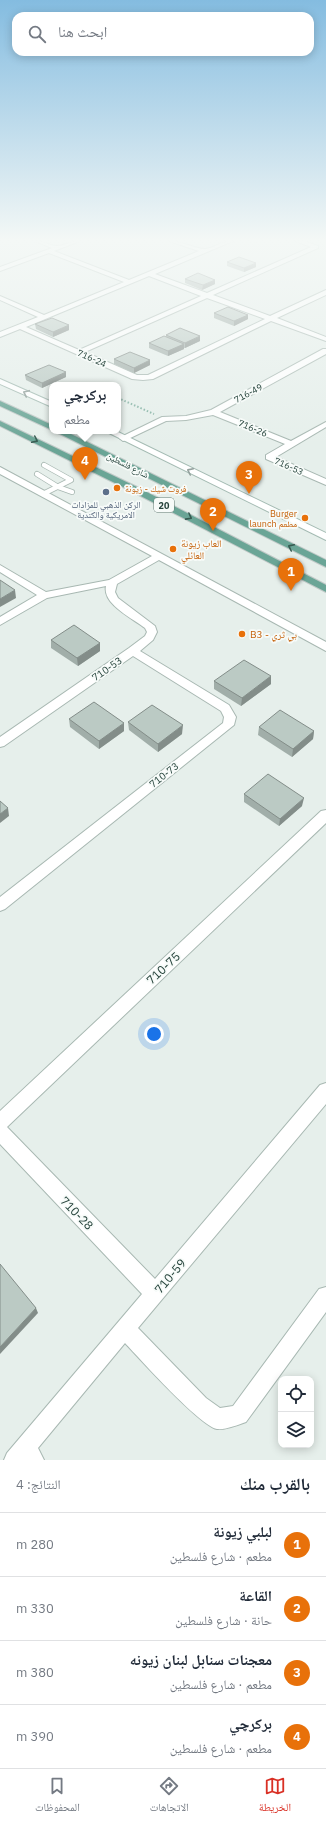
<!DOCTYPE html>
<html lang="ar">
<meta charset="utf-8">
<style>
body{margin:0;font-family:"IBM Plex Sans","Noto Naskh Arabic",sans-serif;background:#f2f2f3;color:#1f2937;direction:rtl}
.controls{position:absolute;right:12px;bottom:12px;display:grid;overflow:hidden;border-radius:8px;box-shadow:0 2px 10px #0003}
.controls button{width:36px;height:36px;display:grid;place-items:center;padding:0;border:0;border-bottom:1px solid #e0e1e3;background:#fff;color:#1f2937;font:20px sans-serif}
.you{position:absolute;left:154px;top:1034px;width:14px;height:14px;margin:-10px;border:3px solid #fff;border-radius:50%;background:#1a73e8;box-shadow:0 0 0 6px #1a73e833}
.badge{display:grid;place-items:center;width:26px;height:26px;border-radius:50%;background:#d93025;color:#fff;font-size:13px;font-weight:700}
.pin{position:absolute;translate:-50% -33px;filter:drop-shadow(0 1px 2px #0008)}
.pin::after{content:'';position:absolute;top:21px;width:14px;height:12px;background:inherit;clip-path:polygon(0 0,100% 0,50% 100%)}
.popup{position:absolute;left:49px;top:382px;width:72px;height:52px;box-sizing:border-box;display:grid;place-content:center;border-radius:8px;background:#fff;filter:drop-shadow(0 1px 3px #0005);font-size:13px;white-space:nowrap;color:#747a83}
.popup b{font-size:15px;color:#1f2937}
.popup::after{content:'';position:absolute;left:50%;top:100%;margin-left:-8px;border:8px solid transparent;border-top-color:#fff}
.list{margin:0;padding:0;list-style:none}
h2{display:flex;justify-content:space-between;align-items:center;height:52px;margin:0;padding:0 16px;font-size:17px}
h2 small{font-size:13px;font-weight:400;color:#747a83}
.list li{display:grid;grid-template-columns:26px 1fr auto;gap:12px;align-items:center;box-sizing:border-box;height:64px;padding:0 16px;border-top:1px solid #e0e1e3}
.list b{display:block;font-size:15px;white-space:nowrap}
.list p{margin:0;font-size:13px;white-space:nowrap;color:#747a83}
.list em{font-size:13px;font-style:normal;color:#747a83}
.icon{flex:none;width:22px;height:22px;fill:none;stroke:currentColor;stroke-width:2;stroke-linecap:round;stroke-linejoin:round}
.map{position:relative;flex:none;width:326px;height:1460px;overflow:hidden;direction:ltr}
.search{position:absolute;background:#fff;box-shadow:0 2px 10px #0003;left:12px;right:12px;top:12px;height:44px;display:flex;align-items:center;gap:10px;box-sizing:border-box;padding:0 14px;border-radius:12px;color:#747a83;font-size:15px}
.sheet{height:308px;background:#fff}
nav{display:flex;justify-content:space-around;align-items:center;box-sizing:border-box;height:56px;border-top:1px solid #e0e1e3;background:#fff;font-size:11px;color:#747a83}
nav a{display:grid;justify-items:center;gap:2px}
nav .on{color:#d93025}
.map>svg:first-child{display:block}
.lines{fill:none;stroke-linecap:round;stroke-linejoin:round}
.lane-casing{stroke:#a8b8b2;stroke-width:6}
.street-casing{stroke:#a8b8b2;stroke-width:2}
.secondary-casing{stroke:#a4bbb3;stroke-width:2}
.primary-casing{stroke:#c2cac8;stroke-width:2}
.path{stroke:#86b3a5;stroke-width:2;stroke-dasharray:1.5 2;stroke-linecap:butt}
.lane{stroke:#fff;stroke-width:4.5}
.street{fill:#fff;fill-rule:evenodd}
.secondary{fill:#fff;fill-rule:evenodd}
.primary{fill:#6aa596;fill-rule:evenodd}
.wall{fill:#a1aea9}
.shaded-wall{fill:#838d89}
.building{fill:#bbcac4;stroke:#838d89}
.oneway{stroke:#92a09c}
.oneway2{stroke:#365b51}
.food-dot{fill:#e8710a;stroke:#f7fbf9;stroke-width:1.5}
.service-dot{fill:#5c6f8a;stroke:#f7fbf9;stroke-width:1.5}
.labels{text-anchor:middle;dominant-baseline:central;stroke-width:3.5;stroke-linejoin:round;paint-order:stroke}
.far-street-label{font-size:9px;fill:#24423a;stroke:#f7fbf9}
.far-food-label{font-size:9px;fill:#c56008;stroke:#f7fbf9;text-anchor:start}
.far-service-label{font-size:9px;fill:#4e5e75;stroke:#f7fbf9}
.shield{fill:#f7fbf9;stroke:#637a73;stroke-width:1}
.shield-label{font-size:9px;font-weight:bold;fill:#24423a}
.food-label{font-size:10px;fill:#c56008;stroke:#f7fbf9;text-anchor:start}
.street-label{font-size:10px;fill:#24423a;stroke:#f7fbf9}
.near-street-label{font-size:12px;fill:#24423a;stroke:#f7fbf9}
</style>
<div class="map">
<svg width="326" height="1460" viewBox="0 0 326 1460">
<rect width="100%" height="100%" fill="#e6efeb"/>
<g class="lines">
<defs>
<g id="lane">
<path d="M37 474 58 487 72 492"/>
<path d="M43 494 71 480 44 465"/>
</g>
<g id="street">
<path d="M35 241C44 241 50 246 57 246 63 246 72 241 80 241L54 251 129 280 199 251 169 241C180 241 199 250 206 249 216 247 222 241 233 241L155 274 207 293 311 247 295 241H304L318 246V248L213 295 270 316 326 290V295L277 318 326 337V341L271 321 153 379 143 380 132 379 20 329 0 337V332L38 317 0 300V296L44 315 124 282 49 253 0 271V267L52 248ZM149 276 201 296 79 350 26 327ZM207 298 265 319 148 375H137L85 352Z"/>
<path d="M323 349H326V354L220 412 291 441 326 422V427L276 457 326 479V485L266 459V455L285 444 213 415 186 420 166 421 126 440 123 441 119 438 162 417 186 416 211 410Z"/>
<path d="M0 467 326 642V651L159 560 117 584 115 592 118 598 155 626 157 632 153 640 140 651 229 705 236 717 234 725 5 909 0 911V897L223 723 224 717 221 711 133 656 4 746 0 747V737L129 648 145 636 147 632 145 628C132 618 102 604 106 586L47 598 0 625V617L37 595 0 572V565L46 592 109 580 152 556 0 474Z"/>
<path d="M326 810V823L7 1127 155 1279 320 1085 326 1083V1104L138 1328 206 1398 220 1408 233 1406 319 1289 326 1287V1312L246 1422C238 1425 225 1430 217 1429 200 1426 140 1359 125 1343L38 1448 44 1460H4L7 1453 142 1294 0 1144V1111L321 811Z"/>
</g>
<g id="secondary">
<path d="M0 379 52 402V407L0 384Z"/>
<path d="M105 431H116L326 533V540Z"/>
</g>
<g id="primary">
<path d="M0 401 52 425V430L0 406Z"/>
<path d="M0 421 139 488 326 585V592L133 492 0 426Z"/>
<path d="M54 431H65L326 560V567Z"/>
</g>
</defs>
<use href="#lane" class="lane-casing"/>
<use href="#street" class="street-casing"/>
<use href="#secondary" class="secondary-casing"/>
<use href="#primary" class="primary-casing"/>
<path class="path" d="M118 398 154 414"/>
<use href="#lane" class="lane"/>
<use href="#street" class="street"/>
<use href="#secondary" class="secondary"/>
<use href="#primary" class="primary"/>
</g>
<g class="wall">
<path d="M227 262 256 267 244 272 227 266Z"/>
<path d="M185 279 215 280V284L202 290 185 283Z"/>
<path d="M214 313 248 315V319L234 326 214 318Z"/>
<path d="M35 324 69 330 53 337 36 329Z"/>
<path d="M166 335 200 341 185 348H184V349L168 356 149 348V343L166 337Z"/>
<path d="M114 359 150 365 134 373 114 364Z"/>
<path d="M66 372V377L42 388 26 380 25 375Z"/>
<path d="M51 640 100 643V651L78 666 51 648Z"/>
<path d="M271 676V684L241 706 214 689V681Z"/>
<path d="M69 719 124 731 99 749 70 727Z"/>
<path d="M128 722 182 734 158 752 129 730Z"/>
<path d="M259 727 314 731 313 739 292 757 258 735Z"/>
<path d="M244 794 302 806 279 826 244 802Z"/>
</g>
<g class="shaded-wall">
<path d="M256 263V267L244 272V268Z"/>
<path d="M215 280V284L202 290 203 285Z"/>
<path d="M248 315V319L234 326V321Z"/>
<path d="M69 325V330L53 337V332Z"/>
<path d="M200 336V341L185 348V343Z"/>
<path d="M184 344V349L168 356V351Z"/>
<path d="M150 360V365L134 373V368Z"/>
<path d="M66 372V377L42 388V383Z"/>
<path d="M15 590 16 598 0 607V599Z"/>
<path d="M100 643V651L78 666 77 658Z"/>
<path d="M271 676V684L241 706 242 698Z"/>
<path d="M124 723V731L99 749V741Z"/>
<path d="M183 725 182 734 158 752V744Z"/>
<path d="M314 731 313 739 292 757 293 749Z"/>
<path d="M304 798 302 806 279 826 280 819Z"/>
<path d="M8 808 9 816 0 823V814Z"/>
<path d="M36 1308 38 1313 0 1354V1347Z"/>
</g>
<g class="building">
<path d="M239 257 256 263 244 268 227 262Z"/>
<path d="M198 273 215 280 203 285 185 279Z"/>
<path d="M228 307 248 315 234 321 214 313Z"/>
<path d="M52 318 69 325 53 332 35 324Z"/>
<path d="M180 328 200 336 185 343 166 335Z"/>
<path d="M164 336 184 344 168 351 149 343Z"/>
<path d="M130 352 150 360 134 368 114 359Z"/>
<path d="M49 365 66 372 42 383 25 375Z"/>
<path d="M0 580 15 590 0 599Z"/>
<path d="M74 625 100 643 77 658 51 640Z"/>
<path d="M244 660 271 676 242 698 214 681Z"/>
<path d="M94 702 124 723 99 741 69 719Z"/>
<path d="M152 705 183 725 158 744 128 722Z"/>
<path d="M280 710 314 731 293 749 259 727Z"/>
<path d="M268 774 304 798 280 819 244 794Z"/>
<path d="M0 801 8 808 0 814Z"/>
<path d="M0 1264 36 1308 0 1347Z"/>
</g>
<defs><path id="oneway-chevron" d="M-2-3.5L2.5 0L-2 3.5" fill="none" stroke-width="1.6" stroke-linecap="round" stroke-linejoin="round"/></defs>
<g class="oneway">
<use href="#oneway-chevron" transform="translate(26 393) rotate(-155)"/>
<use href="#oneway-chevron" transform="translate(190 471) rotate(-154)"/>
</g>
<g class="oneway2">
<use href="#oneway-chevron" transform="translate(35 440) rotate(26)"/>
<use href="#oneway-chevron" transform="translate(189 517) rotate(28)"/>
<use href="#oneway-chevron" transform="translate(291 547) rotate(-154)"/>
</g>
<linearGradient id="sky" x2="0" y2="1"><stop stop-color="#84bce0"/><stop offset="0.54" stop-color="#f4f8f6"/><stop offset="1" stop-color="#f4f8f6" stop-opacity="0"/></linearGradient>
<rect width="326" height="445" fill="url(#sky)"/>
<g class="food-dot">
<circle cx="117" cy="488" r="4"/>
<circle cx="305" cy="518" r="4"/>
<circle cx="173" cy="549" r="4"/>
<circle cx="242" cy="634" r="4"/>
</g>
<circle class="service-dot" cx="106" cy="492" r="4"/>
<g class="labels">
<g class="far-street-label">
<text transform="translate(92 358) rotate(24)">716-24</text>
<text transform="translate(248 393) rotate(-28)">716-49</text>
<text transform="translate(253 428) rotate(23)">716-26</text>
<text transform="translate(128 465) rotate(27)">شارع فلسطين</text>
<text transform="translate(289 466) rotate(24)">716-53</text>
</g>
<g class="far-food-label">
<text x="125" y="488">فروت شيك - زيونة</text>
<text x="297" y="513" text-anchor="end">Burger<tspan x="297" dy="10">launch مطعم</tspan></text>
</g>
<g class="far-service-label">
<text x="106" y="504">الركن الذهبي للمزادات<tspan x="106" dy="10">الامريكية والكندية</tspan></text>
</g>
<rect class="shield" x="154" y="498" width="20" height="14" rx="3"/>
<g class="shield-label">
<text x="164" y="505">20</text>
</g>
<g class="food-label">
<text x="181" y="543">العاب زيونة<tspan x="181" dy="12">العائلي</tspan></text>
<text x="250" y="634">B3 - بي ثري</text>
</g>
<g class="street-label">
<text transform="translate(107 669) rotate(-35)">710-53</text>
<text transform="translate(164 775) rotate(-38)">710-73</text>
</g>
<g class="near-street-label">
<text transform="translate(163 968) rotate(-43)">710-75</text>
<text transform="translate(77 1213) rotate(46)">710-28</text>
<text transform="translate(170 1276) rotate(-50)">710-59</text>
</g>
</g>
</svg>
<div class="controls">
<button><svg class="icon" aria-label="locate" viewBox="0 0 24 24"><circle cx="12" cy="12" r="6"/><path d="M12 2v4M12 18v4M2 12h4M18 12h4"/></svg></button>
<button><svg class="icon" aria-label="layers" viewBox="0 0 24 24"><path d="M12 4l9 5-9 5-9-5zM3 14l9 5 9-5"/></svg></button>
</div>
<div class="you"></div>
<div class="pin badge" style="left:291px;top:591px;background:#e8710a">1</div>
<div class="pin badge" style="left:213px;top:531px;background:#e8710a">2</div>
<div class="pin badge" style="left:249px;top:494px;background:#e8710a">3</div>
<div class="pin badge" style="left:85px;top:480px;background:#e8710a">4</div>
<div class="popup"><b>بركرچي</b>مطعم</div>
<div class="search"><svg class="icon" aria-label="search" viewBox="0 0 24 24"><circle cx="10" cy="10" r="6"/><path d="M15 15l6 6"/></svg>ابحث هنا</div>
</div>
<section class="sheet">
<h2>بالقرب منك<small>النتائج: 4</small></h2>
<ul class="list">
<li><span class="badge" style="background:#e8710a">1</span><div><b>لبلبي زيونة</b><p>مطعم · شارع فلسطين</p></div><em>280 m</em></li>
<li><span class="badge" style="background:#e8710a">2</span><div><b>القاعة</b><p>حانة · شارع فلسطين</p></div><em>330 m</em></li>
<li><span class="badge" style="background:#e8710a">3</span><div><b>معجنات سنابل لبنان زيونه</b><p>مطعم · شارع فلسطين</p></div><em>380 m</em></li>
<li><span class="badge" style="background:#e8710a">4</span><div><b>بركرچي</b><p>مطعم · شارع فلسطين</p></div><em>390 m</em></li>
</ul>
</section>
<nav>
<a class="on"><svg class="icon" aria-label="map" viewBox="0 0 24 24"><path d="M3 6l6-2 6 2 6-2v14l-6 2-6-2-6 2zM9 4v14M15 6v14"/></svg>الخريطة</a>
<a><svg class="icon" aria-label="directions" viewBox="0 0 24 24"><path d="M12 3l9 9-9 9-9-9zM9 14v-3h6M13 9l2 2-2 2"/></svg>الاتجاهات</a>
<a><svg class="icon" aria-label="saved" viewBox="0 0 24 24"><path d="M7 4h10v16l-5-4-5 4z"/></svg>المحفوظات</a>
</nav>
